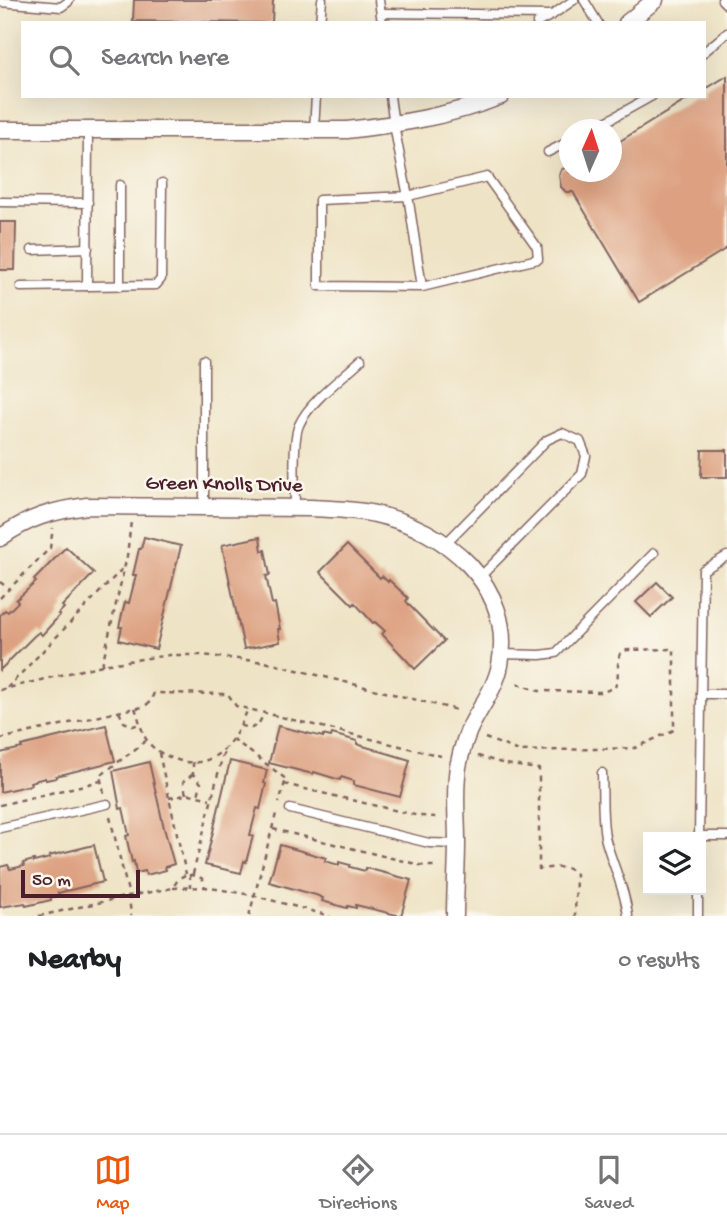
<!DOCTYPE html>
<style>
body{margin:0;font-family:"Gochi Hand",sans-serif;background:#f6f6f6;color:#202124}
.controls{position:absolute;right:21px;bottom:21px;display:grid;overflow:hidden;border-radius:0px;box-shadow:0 7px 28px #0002}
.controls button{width:63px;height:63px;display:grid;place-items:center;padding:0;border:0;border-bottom:2px solid #e0e0e0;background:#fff;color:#202124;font:35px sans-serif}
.compass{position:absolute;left:559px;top:119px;width:63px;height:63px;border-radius:50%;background:#fff;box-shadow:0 7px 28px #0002;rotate:3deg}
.scale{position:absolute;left:21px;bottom:18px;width:119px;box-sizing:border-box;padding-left:7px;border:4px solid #4a1f2b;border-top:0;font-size:19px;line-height:24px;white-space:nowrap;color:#4a1f2b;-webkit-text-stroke:5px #fbf7ec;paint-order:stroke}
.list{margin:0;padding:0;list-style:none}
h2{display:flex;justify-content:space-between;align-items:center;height:91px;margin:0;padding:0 28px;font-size:30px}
h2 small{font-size:23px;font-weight:400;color:#757577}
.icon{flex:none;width:38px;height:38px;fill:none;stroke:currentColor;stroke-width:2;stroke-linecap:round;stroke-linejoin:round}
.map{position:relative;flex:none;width:727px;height:916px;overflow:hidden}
.search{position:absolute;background:#fff;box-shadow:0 7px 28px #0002;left:21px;right:21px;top:21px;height:77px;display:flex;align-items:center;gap:18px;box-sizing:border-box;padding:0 24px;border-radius:0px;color:#757577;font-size:26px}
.sheet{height:217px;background:#fff}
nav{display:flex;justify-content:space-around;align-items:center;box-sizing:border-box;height:98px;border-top:2px solid #e0e0e0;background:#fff;font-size:19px;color:#757577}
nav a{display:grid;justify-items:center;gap:4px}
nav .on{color:#ea580c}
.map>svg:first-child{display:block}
.building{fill:#dda181}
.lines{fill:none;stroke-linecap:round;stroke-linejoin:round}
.service-casing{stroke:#836461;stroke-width:11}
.minor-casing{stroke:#836461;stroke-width:19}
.path{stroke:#836461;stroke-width:2.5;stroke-dasharray:5 5;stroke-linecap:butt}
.service{stroke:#fff;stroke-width:8}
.minor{stroke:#fff;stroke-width:16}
.labels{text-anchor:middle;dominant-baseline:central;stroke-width:5;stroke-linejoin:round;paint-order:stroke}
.street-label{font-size:21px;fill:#4a1f2b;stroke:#fbf7ec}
</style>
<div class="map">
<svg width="727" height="916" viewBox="0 0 727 916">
<rect width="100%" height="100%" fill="#fbf7ec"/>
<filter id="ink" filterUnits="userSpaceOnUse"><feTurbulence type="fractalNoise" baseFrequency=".0143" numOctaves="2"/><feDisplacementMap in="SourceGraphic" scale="14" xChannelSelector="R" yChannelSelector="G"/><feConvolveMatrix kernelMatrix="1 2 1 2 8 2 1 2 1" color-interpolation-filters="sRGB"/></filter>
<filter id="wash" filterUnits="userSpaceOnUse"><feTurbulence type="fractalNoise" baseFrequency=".00686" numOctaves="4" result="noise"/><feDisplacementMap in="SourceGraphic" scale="28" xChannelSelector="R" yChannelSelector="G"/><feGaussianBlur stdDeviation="1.57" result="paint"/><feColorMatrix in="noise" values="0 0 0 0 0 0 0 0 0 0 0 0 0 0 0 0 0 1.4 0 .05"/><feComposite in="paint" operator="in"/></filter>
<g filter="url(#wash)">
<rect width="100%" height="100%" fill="#eee3c5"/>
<g id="blocks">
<g class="building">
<path d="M134 0H273L272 23 133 21Z"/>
<path d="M727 76V248L639 302 573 192H566L561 187 559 175 561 170 570 165V172H612V146L693 96H704V90Z"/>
<path d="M0 222H16L15 270H0Z"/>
<path d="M702 450H727V477H701Z"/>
<path d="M144 537 181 546 156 649 119 640 122 627H119L125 602 129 603 136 575H133L139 549H141Z"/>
<path d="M260 537 262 551 265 550 270 575 266 576 272 604 275 603 280 629H278L280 642 244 649 222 545Z"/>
<path d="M347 545 380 578 382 576 388 582 389 580 408 598 406 601 410 606 444 641 415 669 382 634 385 631 375 622 373 623 355 603 353 605 320 572Z"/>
<path d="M66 547 94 573 62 606 64 608 58 614 60 615 42 635 39 632 34 636 0 670V615L5 610 8 612 18 602 16 600 36 582 34 580Z"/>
<path d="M657 582 672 597 651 617 636 602Z"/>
<path d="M106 725 115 761 56 776V778L46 780 45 778 30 782 31 785 0 792V753L22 748 21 746Z"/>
<path d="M278 726 323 737V735L331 737 332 734 357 741V744L363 746 410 760 400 797 354 785V781L341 777 340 780 314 772 313 774 269 763Z"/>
<path d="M230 761 267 770 264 783 266 784 260 809 257 808 250 835 253 836 246 862 244 861 241 873 205 865Z"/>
<path d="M149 762 164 828 174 864 165 867 166 870 146 875 145 871 136 873 134 861 132 862 126 836 129 835 123 808 120 809 113 771Z"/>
<path d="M94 845 103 882 58 893 59 895 51 897V900L26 906 25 903 0 907V867L8 865 10 869 24 866 23 863 34 860V862L50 858 49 856Z"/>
<path d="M280 845 326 858 325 861 339 865V862L350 865V867L365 871 366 868 411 880 401 916 356 905V908L348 906 347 908 322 901 323 898 316 895 269 882Z"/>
</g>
</g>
</g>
<g filter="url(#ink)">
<use href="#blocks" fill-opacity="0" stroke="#836461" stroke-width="2"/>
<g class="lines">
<defs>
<g id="service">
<path d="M379 0 382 23"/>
<path d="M584 0 598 23"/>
<path d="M722 0 727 5"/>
<path d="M0 2 61 7 68 2 69 0"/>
<path d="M381 13 552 15"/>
<path d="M320 23 322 0"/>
<path d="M537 23 552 15 574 0"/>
<path d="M704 52 727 33"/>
<path d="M390 96C394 130 401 163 408 196L409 202 422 287 319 286V200L408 196 487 177 537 247 538 259 422 287"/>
<path d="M314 130 316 96"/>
<path d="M591 130 652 96"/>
<path d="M548 152 570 141"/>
<path d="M0 202 88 203"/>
<path d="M32 250 88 248"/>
<path d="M87 286 88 131"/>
<path d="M120 286V185"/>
<path d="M21 287 156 285 161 279 162 183"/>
<path d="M204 507V361"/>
<path d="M295 508C295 489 292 440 299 425 309 402 342 378 360 361"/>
<path d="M445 544 547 440 562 433 580 441 586 456 582 474 481 576"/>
<path d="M501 654 540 655 556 653 654 553"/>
<path d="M701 694H727"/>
<path d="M602 773C603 793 601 822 606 841 613 866 625 889 628 916"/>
<path d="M290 809 429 843 457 844"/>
<path d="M0 828 107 804"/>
<path d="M699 836H727"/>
<path d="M699 837 703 570 727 556"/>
<path d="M698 916V890"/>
</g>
<g id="minor">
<path d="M627 23 655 0"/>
<path d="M0 130H347C400 124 451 116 501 96"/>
<path d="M0 538C29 517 52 511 87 506L311 508C333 509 354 509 375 514 445 529 515 585 500 665 496 686 483 703 473 722 465 736 461 752 458 767 454 792 457 817 457 842 457 866 455 891 455 916"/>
</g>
</defs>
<use href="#service" class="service-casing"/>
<use href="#minor" class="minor-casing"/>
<g class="path">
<path d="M0 582 9 589"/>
<path d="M0 598 50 548 53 528"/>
<path d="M102 665 127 556 131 521"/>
<path d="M7 688 125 566"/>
<path d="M0 690 102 665 169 655H201L265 662 457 710"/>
<path d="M135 708C139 718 141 730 146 739 152 749 162 754 172 758 213 775 236 741 248 708"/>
<path d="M119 712 124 722 133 726 140 724"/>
<path d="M241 726 252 728 259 723 265 712"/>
<path d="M485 738 519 751 635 748 674 730V649L627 650 620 654C616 665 620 677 615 687L603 692 539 691 513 682"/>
<path d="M0 739 135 708C146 708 150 703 154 693L228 694 236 706 441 756"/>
<path d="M233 739 286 779 279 803"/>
<path d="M159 753 186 874"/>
<path d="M478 756 505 764 539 769V869C551 868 569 864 576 874L575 916"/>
<path d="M193 762V774L201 783 198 796"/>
<path d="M284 784 419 816 437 817"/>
<path d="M104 793 100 776 147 740"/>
<path d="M186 794 183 782 193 774"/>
<path d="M169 798 190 794 210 799"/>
<path d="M0 805 101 781"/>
<path d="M110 817 129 896 131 916"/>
<path d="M273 829 424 866H436"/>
<path d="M190 874V887"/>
<path d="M193 874 224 750"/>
<path d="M173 888 205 887"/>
<path d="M39 916 129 896 173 888C180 873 189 872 203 879L205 887 252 895 330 916"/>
<path d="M249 916 277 810"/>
</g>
<use href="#service" class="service"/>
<use href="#minor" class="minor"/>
</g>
</g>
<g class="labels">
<g class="street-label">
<text transform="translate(224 486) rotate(1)">Green Knolls Drive</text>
</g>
</g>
</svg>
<div class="controls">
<button><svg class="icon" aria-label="layers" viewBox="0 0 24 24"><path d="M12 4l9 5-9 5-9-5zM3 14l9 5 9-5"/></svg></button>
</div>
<svg class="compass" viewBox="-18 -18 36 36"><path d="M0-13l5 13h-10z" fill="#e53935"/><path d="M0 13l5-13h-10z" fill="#757577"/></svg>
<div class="scale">50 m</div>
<div class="search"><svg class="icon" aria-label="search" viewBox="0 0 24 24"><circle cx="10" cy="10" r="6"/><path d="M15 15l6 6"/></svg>Search here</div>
</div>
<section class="sheet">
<h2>Nearby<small>0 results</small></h2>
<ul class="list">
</ul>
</section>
<nav>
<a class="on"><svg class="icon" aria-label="map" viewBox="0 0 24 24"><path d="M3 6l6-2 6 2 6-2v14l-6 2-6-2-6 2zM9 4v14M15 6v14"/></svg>Map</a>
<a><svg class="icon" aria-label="directions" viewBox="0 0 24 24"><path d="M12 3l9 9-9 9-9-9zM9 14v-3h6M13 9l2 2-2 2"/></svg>Directions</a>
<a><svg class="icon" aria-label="saved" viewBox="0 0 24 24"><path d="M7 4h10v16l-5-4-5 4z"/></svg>Saved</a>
</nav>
